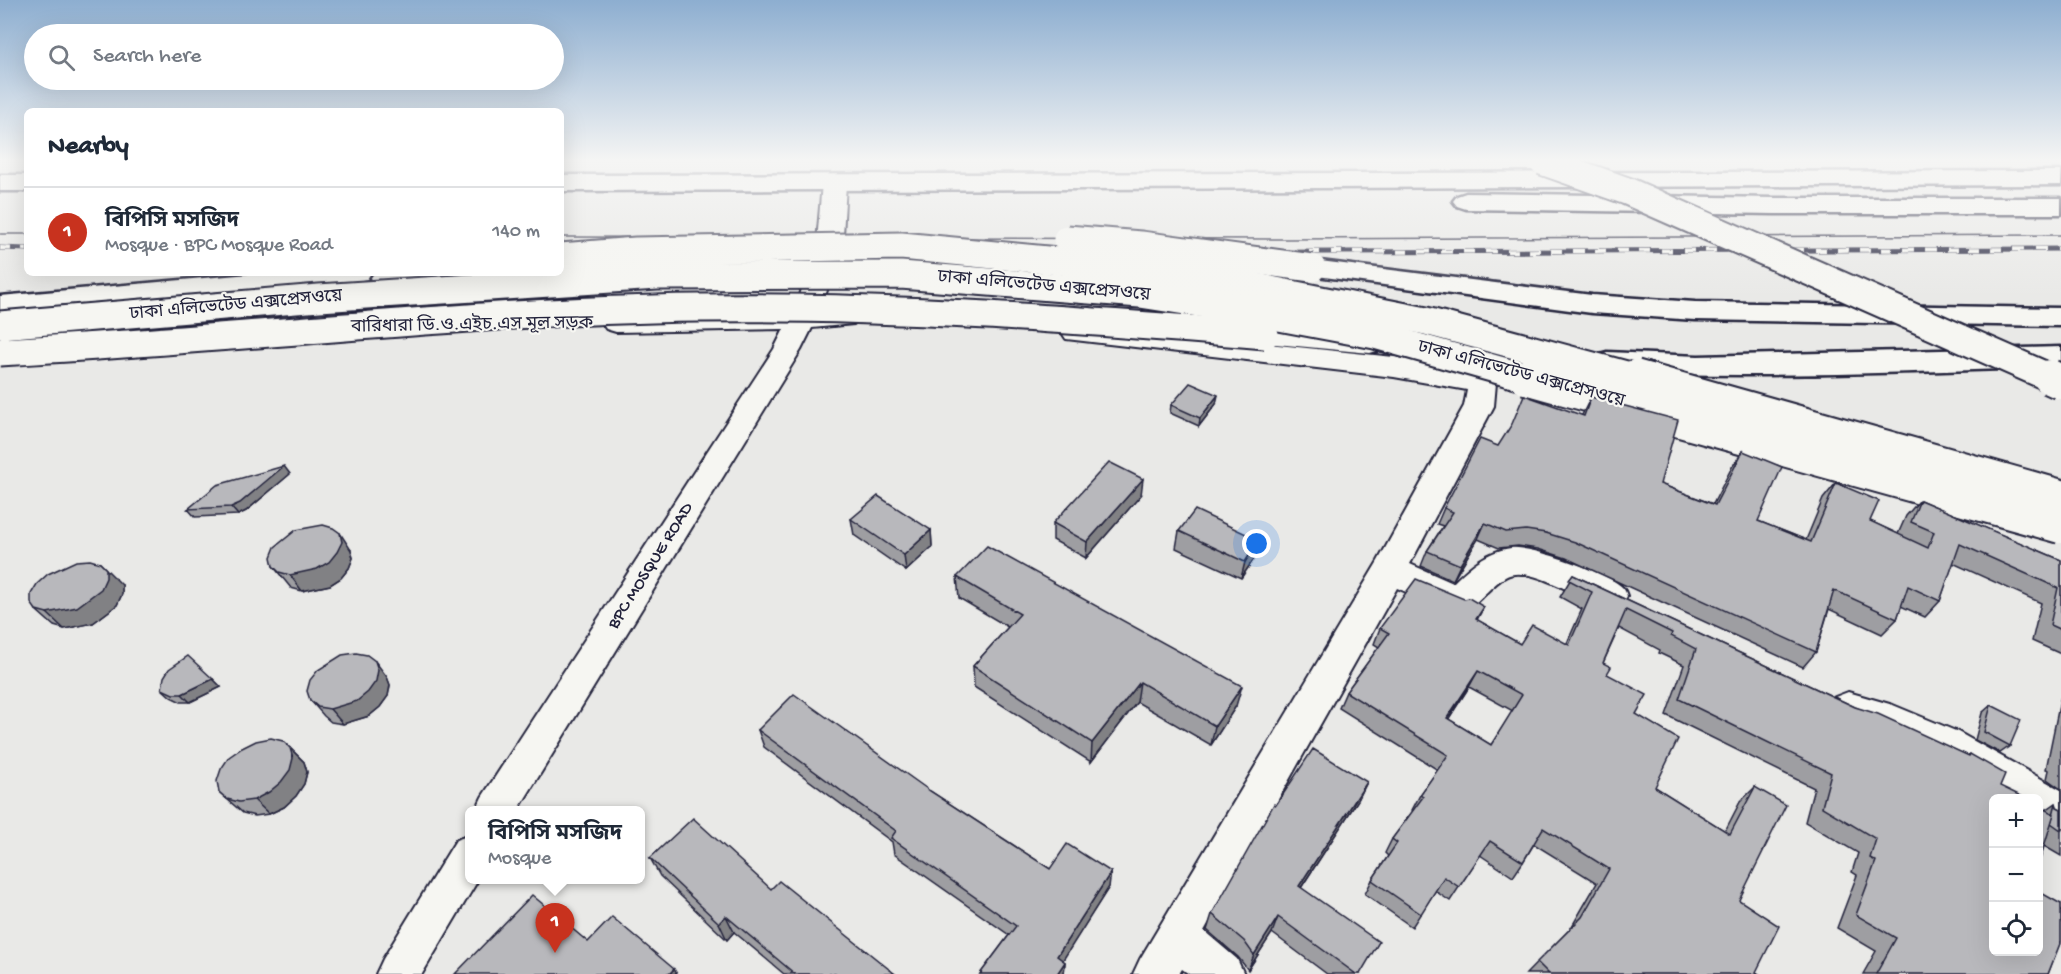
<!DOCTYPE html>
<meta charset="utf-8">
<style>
body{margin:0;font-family:"Gochi Hand","Noto Sans Bengali",sans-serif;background:#f6f6f7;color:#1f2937}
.controls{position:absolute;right:18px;bottom:18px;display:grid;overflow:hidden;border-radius:9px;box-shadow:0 6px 24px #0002}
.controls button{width:54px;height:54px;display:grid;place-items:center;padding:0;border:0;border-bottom:2px solid #e0e1e3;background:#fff;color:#1f2937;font:30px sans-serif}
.you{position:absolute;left:1257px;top:544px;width:21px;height:21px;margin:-15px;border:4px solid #fff;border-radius:50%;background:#1a73e8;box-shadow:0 0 0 9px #1a73e833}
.badge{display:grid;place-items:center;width:39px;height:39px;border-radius:50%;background:#c8321e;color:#fff;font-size:20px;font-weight:700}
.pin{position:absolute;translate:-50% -50px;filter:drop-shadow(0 2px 3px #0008)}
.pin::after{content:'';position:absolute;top:32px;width:21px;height:18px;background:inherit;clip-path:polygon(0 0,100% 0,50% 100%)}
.popup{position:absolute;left:465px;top:806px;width:180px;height:78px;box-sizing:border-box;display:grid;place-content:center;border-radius:9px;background:#fff;filter:drop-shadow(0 2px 4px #0005);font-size:20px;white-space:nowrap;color:#747a83}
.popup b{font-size:22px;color:#1f2937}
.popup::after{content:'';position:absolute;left:50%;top:100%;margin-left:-12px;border:12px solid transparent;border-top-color:#fff}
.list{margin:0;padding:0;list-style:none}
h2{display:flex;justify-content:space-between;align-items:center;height:78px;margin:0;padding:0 24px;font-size:26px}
h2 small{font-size:20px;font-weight:400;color:#747a83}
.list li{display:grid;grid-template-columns:39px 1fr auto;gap:18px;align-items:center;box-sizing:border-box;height:90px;padding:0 24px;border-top:2px solid #e0e1e3}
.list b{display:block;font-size:22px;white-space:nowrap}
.list p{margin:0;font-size:20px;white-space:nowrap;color:#747a83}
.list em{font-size:20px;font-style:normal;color:#747a83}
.icon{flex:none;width:33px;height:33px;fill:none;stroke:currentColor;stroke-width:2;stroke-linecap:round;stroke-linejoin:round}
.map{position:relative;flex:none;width:2061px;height:974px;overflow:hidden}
.search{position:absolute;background:#fff;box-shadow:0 6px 24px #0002;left:24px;top:24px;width:540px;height:66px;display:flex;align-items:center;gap:15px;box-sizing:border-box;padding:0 21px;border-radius:33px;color:#747a83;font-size:22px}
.panel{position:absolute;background:#fff;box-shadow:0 6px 24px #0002;left:24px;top:108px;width:540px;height:168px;border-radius:9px}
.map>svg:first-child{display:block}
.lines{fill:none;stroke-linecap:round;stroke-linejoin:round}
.minor-casing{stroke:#22223b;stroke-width:4}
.highway-casing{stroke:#22223b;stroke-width:5}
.minor{fill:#f6f6f2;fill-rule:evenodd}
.highway{fill:#f6f6f2;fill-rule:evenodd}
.tram{stroke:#22223b;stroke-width:1.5}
.rail-casing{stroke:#22223b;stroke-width:5}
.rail{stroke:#f6f6f2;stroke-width:4;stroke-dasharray:11;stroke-linecap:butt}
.highway-bridge-far1-casing{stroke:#22223b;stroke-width:31;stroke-linecap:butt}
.highway-bridge-casing{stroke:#22223b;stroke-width:38;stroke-linecap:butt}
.highway-bridge-far1{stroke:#f6f6f2;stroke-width:27}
.highway-bridge{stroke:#f6f6f2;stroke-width:34}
.wall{fill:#9e9ea2;stroke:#22223b;stroke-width:1.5;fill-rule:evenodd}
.shaded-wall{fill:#818184;stroke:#22223b;stroke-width:1.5}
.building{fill:#b8b8bc;stroke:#22223b;stroke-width:1.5;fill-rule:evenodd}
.labels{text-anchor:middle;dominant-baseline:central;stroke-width:4.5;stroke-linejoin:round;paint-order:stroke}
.street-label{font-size:18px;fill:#22223b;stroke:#f6f6f2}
</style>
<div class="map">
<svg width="2061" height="974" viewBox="0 0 2061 974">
<rect width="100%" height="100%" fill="#e9e9e7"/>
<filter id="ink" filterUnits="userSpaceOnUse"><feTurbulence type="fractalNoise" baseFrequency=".0167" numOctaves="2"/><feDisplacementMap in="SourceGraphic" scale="12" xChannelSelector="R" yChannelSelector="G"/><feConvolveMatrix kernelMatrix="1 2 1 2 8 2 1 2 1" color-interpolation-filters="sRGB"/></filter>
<g filter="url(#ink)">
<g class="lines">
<defs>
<g id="minor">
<path d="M834 176 842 178 846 183 842 254 819 310 844 309 854 312 858 318 854 324 812 328 801 350 518 810H476L482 797 774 349 784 329 616 332 606 329 602 323 606 317 616 314 792 311 816 254 822 183 826 178Z"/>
<path d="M131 323 141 326 145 332 141 338 131 341 0 346V328Z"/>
<path d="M1076 324 1394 357 1492 376 1496 383 1494 406 1410 564 1453 583C1469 567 1487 551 1511 548 1529 545 1612 574 1623 588 1625 590 1626 593 1627 596L1622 606 1610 610C1585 602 1529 562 1505 577 1487 588 1477 607 1457 614L1397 588 1204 931 1237 959 1244 974H1189L1182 969 1179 974H1133L1140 959 1378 561 1464 406 1467 390 1394 377 1066 339 1062 333 1066 327Z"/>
<path d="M1848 692 1893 705 1958 732 2061 790V829L2038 819V798H2004L1932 756 1886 735 1835 719 1829 708 1835 697Z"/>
<path d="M470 835V880H478L422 974H376L383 959 456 840Z"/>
</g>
<g id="highway">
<path d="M2061 171V185L561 191V175Z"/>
<rect x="0" y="175" width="27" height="16"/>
<path d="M1466 193 1774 198H2061V214H1774L1466 209 1457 206 1453 201 1457 196Z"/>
<path d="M1312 260 1592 295 1695 302 2061 308V326L1695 320 1592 313 1302 274 1298 268 1302 262Z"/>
<path d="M261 273H371L367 279 357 281 0 314V296Z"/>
<path d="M1265 326 1370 333 1380 336 1385 343 1380 350 1370 353 1255 342 1250 335 1255 328Z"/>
<path d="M2061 347V367C1910 372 1758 379 1607 372L1596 369 1592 362 1596 355 1607 352 1698 356Z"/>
</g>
</defs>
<use href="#minor" class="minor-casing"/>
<use href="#highway" class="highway-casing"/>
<use href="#minor" class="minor"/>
<use href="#highway" class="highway"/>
<g class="tram">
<path d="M0 234H27"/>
<path d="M561 237 1284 239 2061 235"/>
</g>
<defs>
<g id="rail">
<path d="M0 248 27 249"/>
<path d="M561 252 829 254 2061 249"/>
</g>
</defs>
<use href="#rail" class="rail-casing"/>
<use href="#rail" class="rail"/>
<defs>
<g id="highway-bridge-far1">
<path d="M1542 161 1627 191 2053 379"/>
<path d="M1067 239 1141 245 1312 268"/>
<path d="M561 257 636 251 901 246 1121 267 1221 280 1426 321 1641 379"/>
<path d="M0 325 319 298 657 276 901 275 1140 294 1237 309 1375 335 1531 379"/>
<path d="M0 352C233 340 466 311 699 308 888 305 1077 320 1265 335"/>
</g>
<g id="highway-bridge">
<path d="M1526 377 2061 526"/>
<path d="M1635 377 2061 497"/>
<path d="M2050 377 2061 382"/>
</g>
</defs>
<use href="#highway-bridge-far1" class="highway-bridge-far1-casing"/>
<use href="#highway-bridge" class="highway-bridge-casing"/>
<use href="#highway-bridge-far1" class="highway-bridge-far1"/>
<use href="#highway-bridge" class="highway-bridge"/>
</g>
<g class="wall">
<path d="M1591 397 1660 484 1713 504 1732 467 1743 451 1758 521 1806 540 1823 499 1836 483 1870 521 1898 534 1906 516 1920 500 2061 560V654L2032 641 2041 603 1953 563 1940 601 1925 617 1901 606 1897 619 1882 634 1829 609 1816 652 1803 667 1566 558 1538 549 1518 546 1499 548 1478 539 1453 580 1421 566 1427 551 1443 526 1437 524 1444 508 1498 446 1582 415Z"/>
<path d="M1216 404 1199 426 1170 413 1171 405Z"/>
<path d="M290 474 246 511 238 515 195 517 188 509Z"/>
<path d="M1141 495 1086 558 1053 540V523Z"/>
<path d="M851 519 931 530 932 547 906 571 854 535Z"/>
<path d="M1179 531 1256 556 1241 578 1176 548Z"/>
<path d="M351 550 353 558 349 568 341 578 330 585 302 591 291 588 273 566Z"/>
<path d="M1573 575 1855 707 1968 756 1970 754 2000 786 1994 951 2061 904V944L2059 945 2048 974H1863L1876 951 1837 928 1857 875 1852 872 1858 853 1805 822 1814 788 1666 715 1684 665 1659 653 1660 650 1619 628 1603 663 1607 674 1636 714 1655 787 1725 831 1740 802 1755 787 1739 900 1756 972 1759 974H1526L1571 928 1597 883 1534 844 1523 862 1513 877 1480 855 1450 901 1435 891 1412 927 1365 894 1372 880 1388 856 1385 853 1392 839 1413 811 1412 810 1420 795 1438 770 1339 708 1346 692 1379 647 1374 644 1380 628 1464 599 1484 607 1477 620 1520 644 1567 643 1582 609 1560 597ZM1469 687 1513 711 1491 745 1448 719Z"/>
<path d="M957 577 1236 706 1211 745 1137 702 1091 762 974 687 973 666 1008 627 959 598Z"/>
<path d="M122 585V594L117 605 93 623 64 629 54 626 36 610Z"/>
<path d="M387 677 390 685 388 696 380 707 369 716 343 724 331 722 324 716 310 700Z"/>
<path d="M213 679 221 687 190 702H181L171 697 162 689Z"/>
<path d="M2061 696V789L2047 779 2049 770 2046 769Z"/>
<path d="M1991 705 2010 746 2000 753 1975 740 1982 713Z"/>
<path d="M758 730 930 791 1050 869 1109 887 1062 960 1065 962 1064 974H980L1009 935 894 854 892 842 764 747Z"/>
<path d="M290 748 304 762 307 772 304 784 296 796 284 807 269 814 255 816 243 813 219 792Z"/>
<path d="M1367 782 1358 800 1301 888 1360 974H1327L1272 933 1248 970 1238 957 1207 930 1212 914 1276 805Z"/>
<path d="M2056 803 2057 807 2061 809V856L2044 846 2046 810Z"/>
<path d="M650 858 771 889 895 974H784L734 932 727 940 660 876Z"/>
</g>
<g class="shaded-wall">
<path d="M1218 395 1216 404 1199 426 1200 418Z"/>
<path d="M284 466 290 474 246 511 238 515 231 507Z"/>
<path d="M1143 479 1141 495 1086 558 1087 542Z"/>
<path d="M1485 523 1478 539 1453 580 1460 565Z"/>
<path d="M931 530 932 547 906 571 904 555Z"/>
<path d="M340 533 351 550 353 558 349 568 341 578 330 585 302 591 290 575Z"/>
<path d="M1259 540 1256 556 1241 578 1245 562Z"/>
<path d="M100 563 122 585V594L117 605 93 623 64 629 47 613Z"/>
<path d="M375 661 387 677 390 685 388 696 380 707 369 716 343 724 330 709Z"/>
<path d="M1478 671 1469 687 1439 734 1447 718Z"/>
<path d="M213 679 221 687 190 702 182 694Z"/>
<path d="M1140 682 1137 702 1091 762 1092 743Z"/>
<path d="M1242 686 1236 706 1211 745 1215 726Z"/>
<path d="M290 748 304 762 307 772 304 784 296 796 284 807 269 814 254 800Z"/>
<path d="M1367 782 1358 800 1291 903 1299 886Z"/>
<path d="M1111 872 1109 887 1056 971 1057 956Z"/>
<path d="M726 916 734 932 727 940 719 923Z"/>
<path d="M1278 917 1272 933 1248 970 1254 955Z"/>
<path d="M1065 962 1064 974H1057Z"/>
<path d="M674 969 677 974H669Z"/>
</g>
<g class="building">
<path d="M1190 383 1218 395 1200 418 1171 405Z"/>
<path d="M1524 395 1584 416 1591 397 1678 420 1660 484 1715 505 1743 451 1782 467 1758 521 1811 542 1836 483 1879 501 1870 521 1928 548 1934 532 1911 522 1920 500 2061 560V630L2050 625 2058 588 1960 544 1940 601 1908 586 1897 619 1834 590 1816 652 1575 542 1546 533 1526 530 1506 532 1485 523 1460 565 1427 551 1453 512 1444 508 1480 439 1498 446 1512 424Z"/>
<path d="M1109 462 1143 479 1087 542 1053 523Z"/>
<path d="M284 466 240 503 231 507 188 509 217 485Z"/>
<path d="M878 496 931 530 904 555 851 519Z"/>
<path d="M1195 510 1259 540 1245 562 1179 531Z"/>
<path d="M323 525 333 528 340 533 342 542 337 552 329 562 317 569 290 575 279 572 273 566 271 557 275 547 296 530Z"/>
<path d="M987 546 1242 686 1215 726 1140 682 1092 743 973 666 1020 614 957 577Z"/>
<path d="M90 560 100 563 106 569V578L101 589 77 607 47 613 36 610 31 603V594L37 584 48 574 76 561Z"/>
<path d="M1573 575 1855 707 1878 714 1969 756 1970 754 2005 774 2000 786 2025 798H1994V951H2038V891L2061 904V941L2048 974H1876L1896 938 1856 915 1876 861 1870 858 1876 839 1822 807 1831 773 1679 699 1696 649 1671 636 1672 633 1626 610 1603 663 1611 667 1607 674 1647 695 1636 714 1678 739 1655 787 1730 834 1755 787 1786 805 1739 900 1779 926 1756 972 1759 974H1549L1537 962 1582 917 1609 869 1543 828 1523 862 1490 841 1459 887 1444 877 1421 914 1372 880 1397 843 1392 839 1423 797 1420 795 1448 755 1346 692 1389 633 1380 628 1416 579 1464 599 1469 598 1484 607 1476 619 1520 644 1532 625 1569 645 1592 592 1569 580ZM1478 671 1522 695 1491 745 1447 718Z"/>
<path d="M356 653 367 655 375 661 378 670 376 681 368 692 357 701 330 709 318 707 310 700 307 691 310 680 318 670 342 655Z"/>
<path d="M188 656 213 679 182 694H173L162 689 164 677 169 669Z"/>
<path d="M794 694 930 791 1050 869 1067 844 1111 872 1057 956 1065 962 1057 974H980L1016 926 891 838 896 831 758 730Z"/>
<path d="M1991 705 2021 720 2010 746 1984 732Z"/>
<path d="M271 738 283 741 290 748 293 758 290 770 281 782 269 792 254 800 239 802 227 799 219 792 217 781 221 769 229 757 242 748 256 741Z"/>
<path d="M1313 749 1367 782 1299 886 1379 942 1360 974H1356L1278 917 1254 955 1244 941 1212 914 1274 804 1276 805Z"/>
<path d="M2056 803 2057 807 2061 809V830L2051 823Z"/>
<path d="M2038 806 2054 814 2038 866Z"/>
<path d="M693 818 771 889 779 881 895 974H795L726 916 719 923 650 858Z"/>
<path d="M532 895 588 942 612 917 674 969 669 974H455Z"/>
</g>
</g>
<linearGradient id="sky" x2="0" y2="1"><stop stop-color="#8daed0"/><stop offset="0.54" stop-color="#f5f5f4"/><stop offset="1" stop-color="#f5f5f4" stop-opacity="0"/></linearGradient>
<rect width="2061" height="297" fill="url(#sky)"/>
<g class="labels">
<g class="street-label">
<text transform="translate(1044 287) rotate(5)">ঢাকা এলিভেটেড এক্সপ্রেসওয়ে</text>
<text transform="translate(236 306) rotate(-5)">ঢাকা এলিভেটেড এক্সপ্রেসওয়ে</text>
<text transform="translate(472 326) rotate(-1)">বারিধারা ডি.ও.এইচ.এস মূল সড়ক</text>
<text transform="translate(1521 375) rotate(15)">ঢাকা এলিভেটেড এক্সপ্রেসওয়ে</text>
<text transform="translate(651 566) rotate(-58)">BPC MOSQUE ROAD</text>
</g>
</g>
</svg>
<div class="controls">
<button>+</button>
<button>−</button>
<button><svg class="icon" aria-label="locate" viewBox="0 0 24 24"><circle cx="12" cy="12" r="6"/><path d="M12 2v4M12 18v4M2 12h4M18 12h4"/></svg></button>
</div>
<div class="you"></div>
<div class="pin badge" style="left:555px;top:953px">1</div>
<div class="popup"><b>বিপিসি মসজিদ</b>Mosque</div>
<div class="search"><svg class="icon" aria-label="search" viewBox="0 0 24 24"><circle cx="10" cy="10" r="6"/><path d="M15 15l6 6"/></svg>Search here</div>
<section class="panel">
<h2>Nearby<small></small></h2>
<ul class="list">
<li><span class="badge">1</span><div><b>বিপিসি মসজিদ</b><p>Mosque · BPC Mosque Road</p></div><em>140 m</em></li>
</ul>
</section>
</div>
